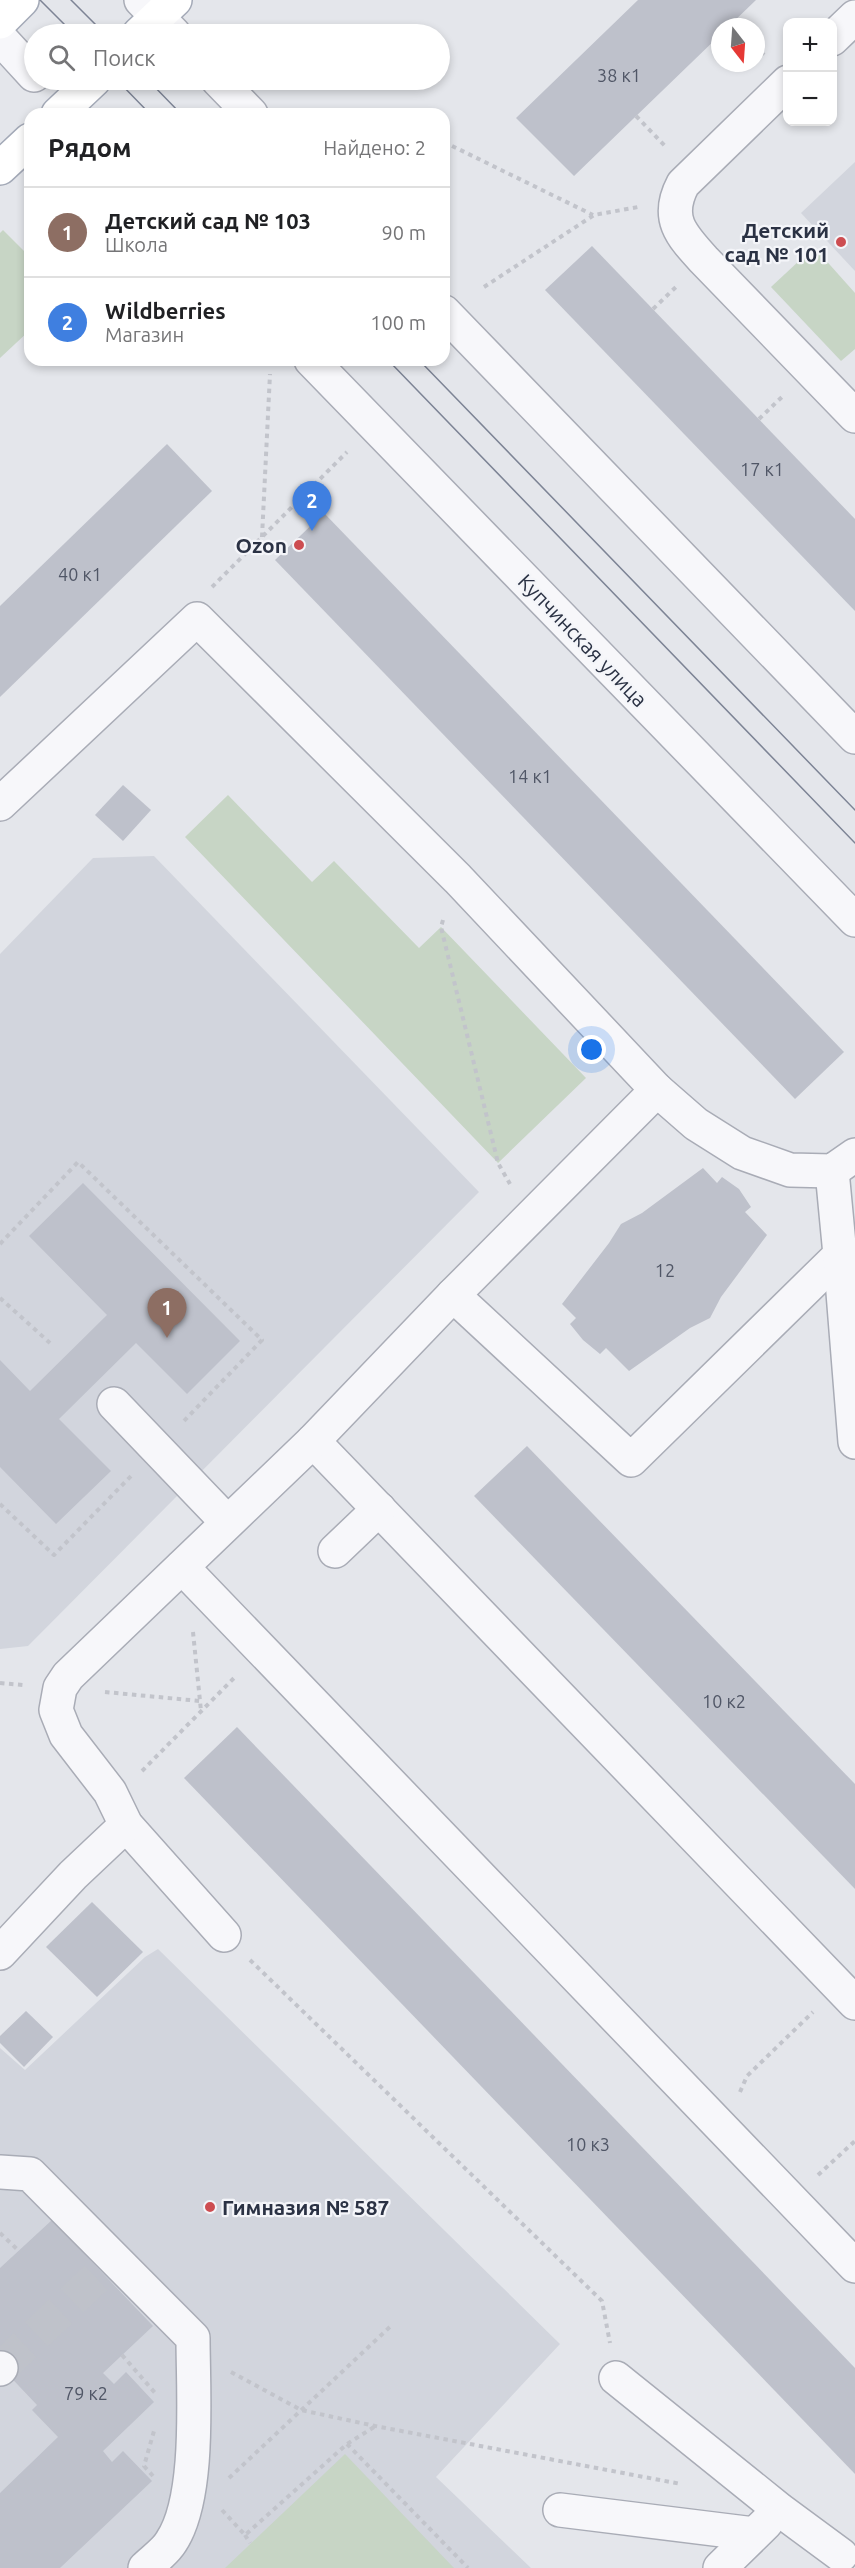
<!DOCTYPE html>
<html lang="ru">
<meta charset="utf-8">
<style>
body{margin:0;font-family:Ubuntu,sans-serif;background:#f2f2f2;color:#202124}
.controls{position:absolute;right:18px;top:18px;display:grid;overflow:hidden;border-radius:12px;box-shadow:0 3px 9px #0003}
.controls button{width:54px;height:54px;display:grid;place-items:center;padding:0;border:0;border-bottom:2px solid #e0e0e0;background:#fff;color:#202124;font:30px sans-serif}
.compass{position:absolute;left:711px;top:18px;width:54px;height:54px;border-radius:50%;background:#fff;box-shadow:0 3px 9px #0003;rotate:163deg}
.you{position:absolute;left:592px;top:1050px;width:21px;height:21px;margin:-15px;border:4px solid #fff;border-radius:50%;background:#1a73e8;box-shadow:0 0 0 9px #1a73e833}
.badge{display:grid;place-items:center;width:39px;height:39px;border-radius:50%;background:#0b8043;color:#fff;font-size:20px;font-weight:700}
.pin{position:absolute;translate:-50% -50px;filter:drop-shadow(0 2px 3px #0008)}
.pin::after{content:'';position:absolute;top:32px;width:21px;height:18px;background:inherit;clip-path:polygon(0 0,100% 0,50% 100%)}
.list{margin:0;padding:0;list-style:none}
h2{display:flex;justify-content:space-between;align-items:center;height:78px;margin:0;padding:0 24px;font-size:26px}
h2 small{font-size:20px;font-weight:400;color:#757577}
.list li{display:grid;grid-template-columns:39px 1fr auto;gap:18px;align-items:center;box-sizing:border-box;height:90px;padding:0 24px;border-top:2px solid #e0e0e0}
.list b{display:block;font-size:22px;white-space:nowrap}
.list p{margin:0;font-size:20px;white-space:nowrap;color:#757577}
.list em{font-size:20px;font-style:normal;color:#757577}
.icon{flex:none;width:33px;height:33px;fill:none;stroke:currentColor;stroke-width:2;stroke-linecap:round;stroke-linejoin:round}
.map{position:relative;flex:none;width:855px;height:2568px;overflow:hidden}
.search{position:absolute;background:#fff;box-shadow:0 3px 9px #0003;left:24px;top:24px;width:426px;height:66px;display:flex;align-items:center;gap:15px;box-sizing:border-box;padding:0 21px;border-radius:33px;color:#757577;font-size:22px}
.panel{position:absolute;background:#fff;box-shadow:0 3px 9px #0003;left:24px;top:108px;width:426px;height:258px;border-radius:18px}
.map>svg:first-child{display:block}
.built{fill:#d2d5dd}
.green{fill:#c7d5c5}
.building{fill:#bec1cb}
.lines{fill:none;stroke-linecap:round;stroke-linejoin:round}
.minor-tunnel{stroke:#bfc2ca;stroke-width:33;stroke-dasharray:33 16;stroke-linecap:butt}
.minor-casing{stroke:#a9acb6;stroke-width:36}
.major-casing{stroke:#a3a9b7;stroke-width:36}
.path{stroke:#c2c4cb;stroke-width:4;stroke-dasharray:4.5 4.5;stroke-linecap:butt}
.minor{stroke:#f7f7fa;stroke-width:33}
.major{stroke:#fff;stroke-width:33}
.tram{stroke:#7d8495;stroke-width:1.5}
.poi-dot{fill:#cd4d51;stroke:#f4f5f9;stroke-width:2}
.labels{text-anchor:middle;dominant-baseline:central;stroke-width:4.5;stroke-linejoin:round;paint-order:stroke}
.number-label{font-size:18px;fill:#505666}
.poi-label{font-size:21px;font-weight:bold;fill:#2b3244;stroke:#f4f5f9;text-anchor:end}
.street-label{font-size:21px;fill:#2b3244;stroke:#f4f5f9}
</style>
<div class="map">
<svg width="855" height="2568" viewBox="0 0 855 2568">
<rect width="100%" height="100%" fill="#e4e6eb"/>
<g class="built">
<path d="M855 162V271L801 213Z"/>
<path d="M154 856 479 1192 28 1646 0 1649V954L93 858Z"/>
<path d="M158 1949 560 2344 436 2477 531 2568H0V2048L25 2070 145 1957Z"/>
</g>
<g class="green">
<path d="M3 230 30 257V330L0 358V233Z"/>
<path d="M814 247 855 293V349L841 361 771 287Z"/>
<path d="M228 795 312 882 334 861 419 948 441 927 586 1078 498 1163 185 837Z"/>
<path d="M345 2454 454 2568H225Z"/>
</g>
<g class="building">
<path d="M638 0H756L728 27H720V35L574 176 516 118Z"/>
<path d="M592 246 855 519V611L545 290Z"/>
<path d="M167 444 212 491 0 697V606Z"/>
<path d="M324 513 844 1052 795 1099 275 560Z"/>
<path d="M123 785 151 810 123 841 95 815Z"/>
<path d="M703 1168 717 1183 722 1177 739 1189 751 1207 745 1212 767 1235 721 1297 710 1318 690 1328 629 1371 606 1348 600 1354 583 1340 570 1324 576 1318 562 1304 609 1243 621 1224 642 1213Z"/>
<path d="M83 1183 240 1341 187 1394 136 1343 59 1419 111 1471 56 1524 0 1467V1360L30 1391 107 1315 29 1236Z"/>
<path d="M527 1446 855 1784V1889L474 1496Z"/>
<path d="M237 1727 855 2368V2474L184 1778Z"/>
<path d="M92 1902 143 1952 97 1997 46 1947Z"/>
<path d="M26 2011 53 2037 24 2067 0 2043V2036Z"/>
<path d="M52 2220 153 2326 103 2373 114 2384 126 2372 154 2402 103 2451 112 2462 123 2451 152 2481 60 2568H0V2493L58 2437 32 2410 37 2405 0 2366V2268Z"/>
</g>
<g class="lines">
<path class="minor-tunnel" d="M1 2368 102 2272"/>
<defs>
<g id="minor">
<path d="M141 0 174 34"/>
<path d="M0 38 34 75"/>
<path d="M832 39 855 17"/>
<path d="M218 80 251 114"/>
<path d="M788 82 683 184C665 218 681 235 704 260L855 416"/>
<path d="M444 312 855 737"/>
<path d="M311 360 855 920"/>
<path d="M0 804 197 619 458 879 657 1090 696 1124 742 1153 790 1170 832 1171 855 1155"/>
<path d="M657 1090 453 1295 631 1460 840 1255 832 1171"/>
<path d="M840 1255 855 1442"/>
<path d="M114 1404 227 1522"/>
<path d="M313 1441 855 2003"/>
<path d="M335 1551 379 1509"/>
<path d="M182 1567 855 2266"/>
<path d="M224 1935 126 1825 110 1792 66 1735 56 1710 60 1688 68 1676 313 1441 453 1295"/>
<path d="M0 1953 73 1875 126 1825"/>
<path d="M0 2172 30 2174 193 2338C193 2391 201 2498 171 2542 165 2552 153 2560 145 2568"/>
<path d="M0 2369 1 2368"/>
<path d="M616 2378 780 2510 841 2555"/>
<path d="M560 2510 754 2534"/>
<path d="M720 2568 766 2523"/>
</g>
<g id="major">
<path d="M0 22 22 0"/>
<path d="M139 34 175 0"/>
<path d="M58 114 94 80"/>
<path d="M0 168 30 140"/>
</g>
</defs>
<use href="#minor" class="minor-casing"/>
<use href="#major" class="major-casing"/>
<g class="path">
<path d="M732 23 736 27"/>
<path d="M756 47 764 55"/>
<path d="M636 116 667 148"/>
<path d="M444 142 593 215"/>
<path d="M484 287 594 215 638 207"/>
<path d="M653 309 678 285"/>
<path d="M759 419 784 395"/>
<path d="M262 537 270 374"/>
<path d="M212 587 347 452"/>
<path d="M443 920 441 927 498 1163 510 1184"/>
<path d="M0 1244 78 1162 262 1340 182 1423"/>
<path d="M0 1298 50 1343"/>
<path d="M0 1504 54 1555 131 1476"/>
<path d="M193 1632 201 1711"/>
<path d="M0 1683 23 1685"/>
<path d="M105 1692 200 1701"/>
<path d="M142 1771 236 1676"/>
<path d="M250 1960 602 2301 610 2343"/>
<path d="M740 2092 747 2076 813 2012"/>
<path d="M818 2175 855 2141"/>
<path d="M0 2233 19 2251"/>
<path d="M122 2355 156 2394"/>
<path d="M231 2372 301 2410 375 2426 681 2484"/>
<path d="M347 2444 468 2568"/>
<path d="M153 2476 144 2466 154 2431"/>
<path d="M229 2478 393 2324"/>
<path d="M222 2510 245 2535 347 2444 374 2427"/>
<path d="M245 2535 250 2543"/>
</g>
<use href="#minor" class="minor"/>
<use href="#major" class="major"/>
<g class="tram">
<path d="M40 0 74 34"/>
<path d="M71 0 105 34"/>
<path d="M117 80 150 114"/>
<path d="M148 80 181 114"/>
<path d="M388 360 855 843"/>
<path d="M419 360 855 810"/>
</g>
</g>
<g class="poi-dot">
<circle cx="841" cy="242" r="6"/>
<circle cx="299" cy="545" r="6"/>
<circle cx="210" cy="2207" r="6"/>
</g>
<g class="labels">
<g class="number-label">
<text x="619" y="75">38 к1</text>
<text x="762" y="469">17 к1</text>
<text x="80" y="574">40 к1</text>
<text x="530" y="776">14 к1</text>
<text x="665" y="1270">12</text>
<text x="724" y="1701">10 к2</text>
<text x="588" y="2144">10 к3</text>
<text x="86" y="2393">79 к2</text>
</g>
<g class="poi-label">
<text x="829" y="230">Детский<tspan x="829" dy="24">сад № 101</tspan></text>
<text x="287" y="545">Ozon</text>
<text x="222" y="2207" text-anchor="start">Гимназия № 587</text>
</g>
<g class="street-label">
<text transform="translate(583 640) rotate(46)">Купчинская улица</text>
</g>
</g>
</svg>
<div class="controls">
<button>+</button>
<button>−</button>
</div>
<svg class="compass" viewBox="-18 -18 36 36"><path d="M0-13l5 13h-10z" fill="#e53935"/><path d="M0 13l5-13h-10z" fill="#757577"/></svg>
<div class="you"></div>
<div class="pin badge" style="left:167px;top:1338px;background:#8d6e63">1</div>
<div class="pin badge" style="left:312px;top:531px;background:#3f7fe0">2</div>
<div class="search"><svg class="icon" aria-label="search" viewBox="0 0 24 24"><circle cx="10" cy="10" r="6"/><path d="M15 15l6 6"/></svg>Поиск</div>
<section class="panel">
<h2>Рядом<small>Найдено: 2</small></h2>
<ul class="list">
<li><span class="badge" style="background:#8d6e63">1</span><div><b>Детский сад № 103</b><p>Школа</p></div><em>90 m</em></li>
<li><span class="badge" style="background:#3f7fe0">2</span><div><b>Wildberries</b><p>Магазин</p></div><em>100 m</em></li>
</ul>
</section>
</div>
